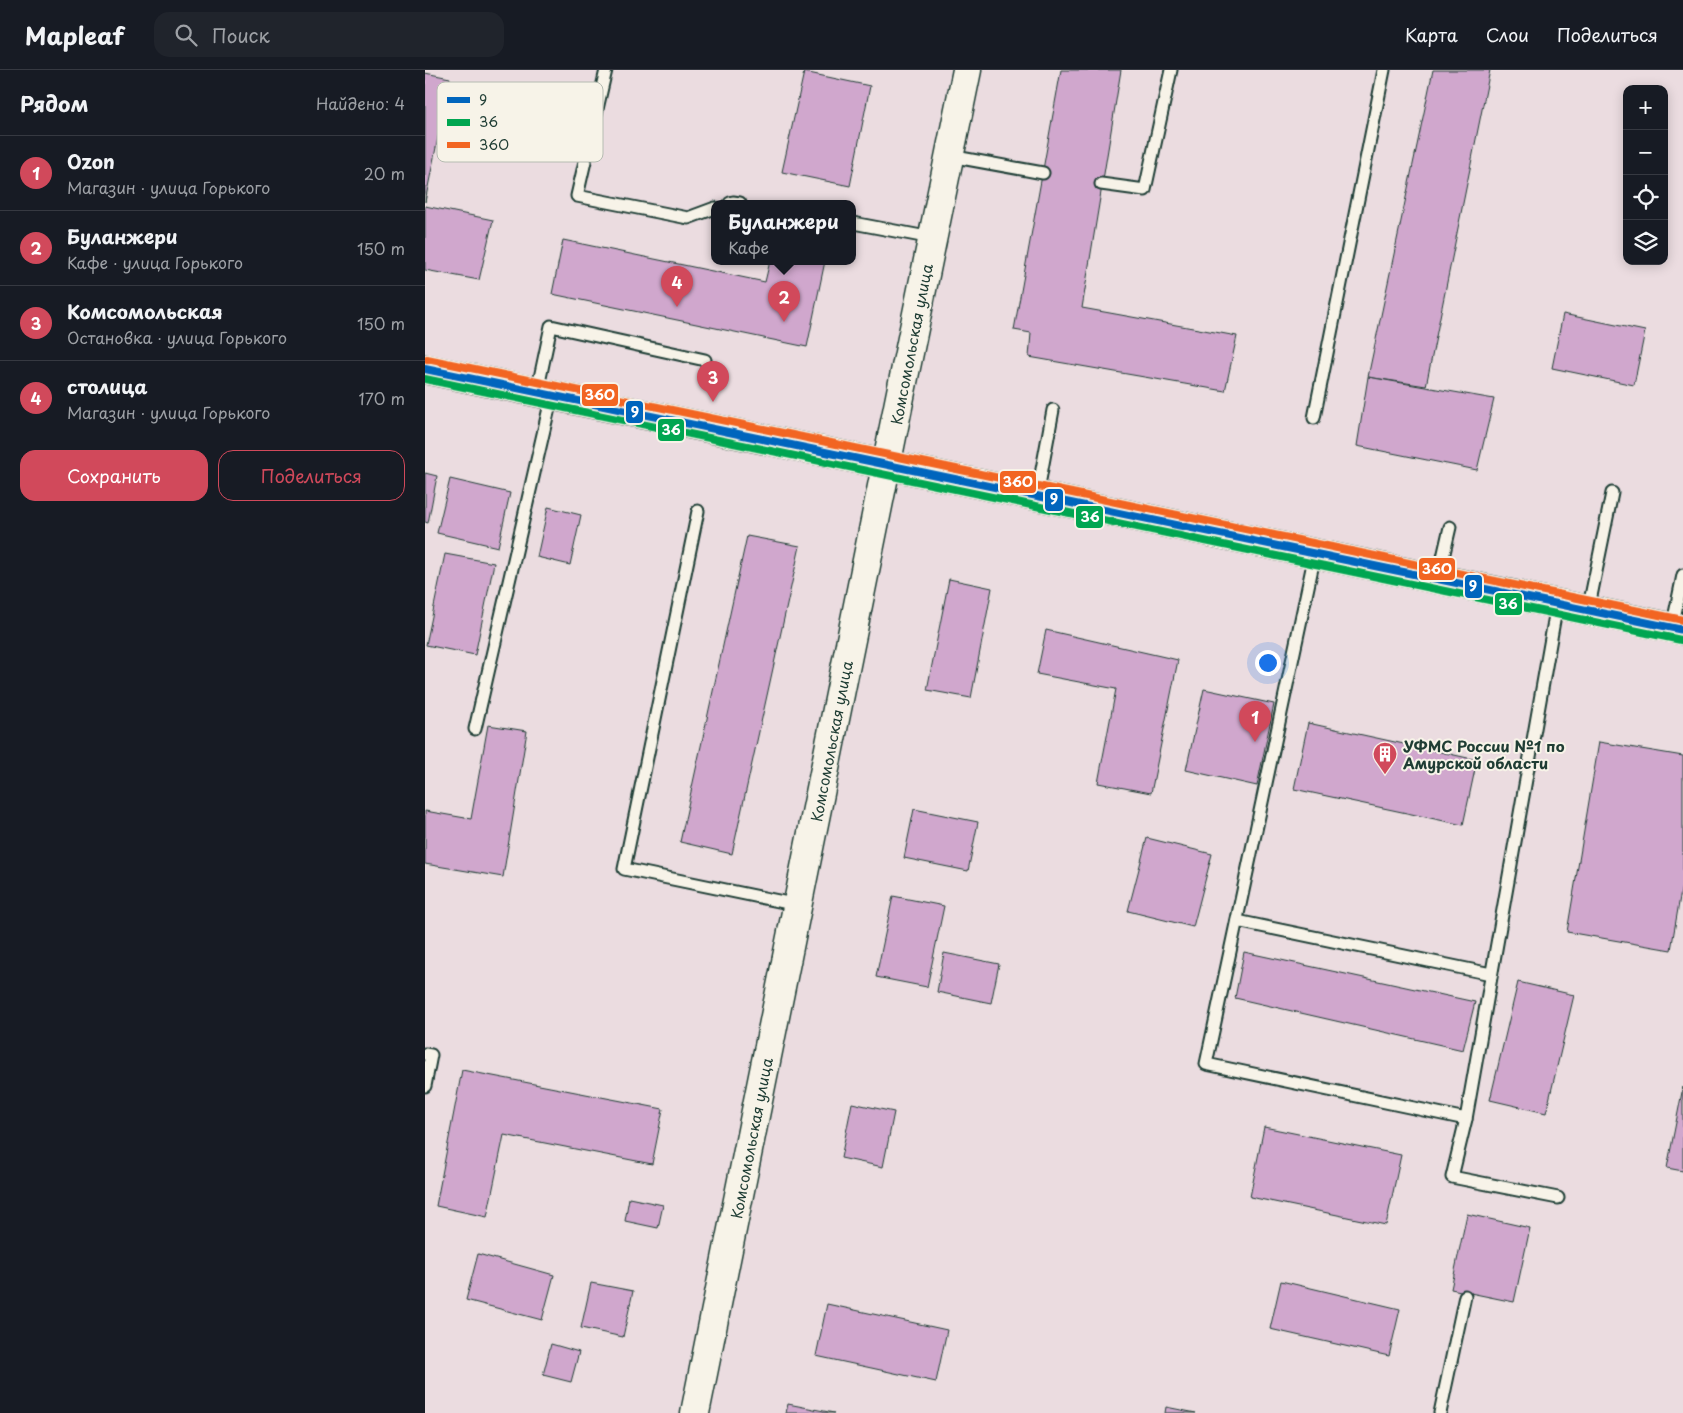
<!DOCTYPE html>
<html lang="ru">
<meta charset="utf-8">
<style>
body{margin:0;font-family:"Playpen Sans",sans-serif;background:#20242c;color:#f1f3f6}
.controls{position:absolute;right:15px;top:15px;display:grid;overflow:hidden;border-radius:10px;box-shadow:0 2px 12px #0003}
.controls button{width:45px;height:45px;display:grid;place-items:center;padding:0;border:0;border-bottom:1px solid #363941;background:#171b24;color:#f1f3f6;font:25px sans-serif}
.you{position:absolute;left:842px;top:592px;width:18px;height:18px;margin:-12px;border:4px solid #fff;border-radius:50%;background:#1a73e8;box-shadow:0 0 0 8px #1a73e833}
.badge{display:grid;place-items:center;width:32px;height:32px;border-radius:50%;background:#d1495b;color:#fff;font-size:16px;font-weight:700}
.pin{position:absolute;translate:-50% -41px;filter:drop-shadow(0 1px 2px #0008)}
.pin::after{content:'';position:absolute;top:26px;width:18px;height:15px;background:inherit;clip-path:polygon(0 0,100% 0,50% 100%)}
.popup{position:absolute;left:286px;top:130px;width:145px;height:65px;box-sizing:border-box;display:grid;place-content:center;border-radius:10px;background:#171b24;filter:drop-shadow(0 1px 4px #0005);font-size:16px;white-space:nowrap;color:#9ea1a6}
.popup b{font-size:19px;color:#f1f3f6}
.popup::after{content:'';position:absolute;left:50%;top:100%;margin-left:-10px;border:10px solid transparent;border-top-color:#171b24}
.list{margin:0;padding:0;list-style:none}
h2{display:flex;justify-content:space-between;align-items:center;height:65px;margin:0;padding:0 20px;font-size:21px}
h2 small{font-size:16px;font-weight:400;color:#9ea1a6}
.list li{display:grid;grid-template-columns:32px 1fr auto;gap:15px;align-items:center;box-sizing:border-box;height:75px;padding:0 20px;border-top:1px solid #363941}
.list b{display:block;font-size:19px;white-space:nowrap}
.list p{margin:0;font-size:16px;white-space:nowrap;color:#9ea1a6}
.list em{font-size:16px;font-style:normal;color:#9ea1a6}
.actions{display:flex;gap:10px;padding:15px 20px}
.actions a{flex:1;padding:11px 0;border:1px solid #d1495b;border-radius:15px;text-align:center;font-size:18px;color:#d1495b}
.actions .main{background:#d1495b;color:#fff}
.icon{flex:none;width:28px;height:28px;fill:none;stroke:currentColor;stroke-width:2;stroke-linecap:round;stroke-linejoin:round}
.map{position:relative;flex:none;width:1258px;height:1343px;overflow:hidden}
header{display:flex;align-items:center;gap:30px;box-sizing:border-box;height:70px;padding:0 25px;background:#171b24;border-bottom:1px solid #363941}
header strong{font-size:24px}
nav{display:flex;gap:28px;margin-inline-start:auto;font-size:18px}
.search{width:350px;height:45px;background:#20242c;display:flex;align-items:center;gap:12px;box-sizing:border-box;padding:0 18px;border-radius:15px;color:#9ea1a6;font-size:19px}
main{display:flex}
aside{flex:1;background:#171b24}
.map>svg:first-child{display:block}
.building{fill:#d0a7cd;stroke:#1f3d34}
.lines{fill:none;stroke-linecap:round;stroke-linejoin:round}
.service-casing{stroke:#1f3d34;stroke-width:15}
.tertiary-casing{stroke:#1f3d34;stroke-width:31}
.secondary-casing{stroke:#1f3d34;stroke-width:31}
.service{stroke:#f7f3e8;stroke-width:11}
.tertiary{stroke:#f7f3e8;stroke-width:28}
.secondary{stroke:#f7f3e8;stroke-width:28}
.bus-1-casing{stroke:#f7f3e8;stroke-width:11}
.bus-2-casing{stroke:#f7f3e8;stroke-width:11}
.bus-3-casing{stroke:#f7f3e8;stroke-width:11}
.bus-1{stroke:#0065bd;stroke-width:8}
.bus-2{stroke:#00a651;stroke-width:8}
.bus-3{stroke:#f26522;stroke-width:8}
.labels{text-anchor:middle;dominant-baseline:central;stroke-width:4;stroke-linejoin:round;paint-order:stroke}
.street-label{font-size:15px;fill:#1f3d34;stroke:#f7f3e8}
.poi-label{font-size:15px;font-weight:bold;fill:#1f3d34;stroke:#f7f3e8;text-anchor:start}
.key{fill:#f7f3e8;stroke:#b6bcb2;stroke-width:1}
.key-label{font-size:14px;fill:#1f3d34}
.line-badge{stroke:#f7f3e8;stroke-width:2}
.badge-label{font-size:14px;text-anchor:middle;font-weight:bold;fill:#fff}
</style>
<header>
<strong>Mapleaf</strong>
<div class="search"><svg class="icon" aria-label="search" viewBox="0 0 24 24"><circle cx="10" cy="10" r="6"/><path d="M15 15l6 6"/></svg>Поиск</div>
<nav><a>Карта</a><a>Слои</a><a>Поделиться</a></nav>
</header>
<main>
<aside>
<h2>Рядом<small>Найдено: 4</small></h2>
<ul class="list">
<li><span class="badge">1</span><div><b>Ozon</b><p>Магазин · улица Горького</p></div><em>20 m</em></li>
<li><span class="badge">2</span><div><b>Буланжери</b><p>Кафе · улица Горького</p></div><em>150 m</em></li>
<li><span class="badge">3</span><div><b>Комсомольская</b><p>Остановка · улица Горького</p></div><em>150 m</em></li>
<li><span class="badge">4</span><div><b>столица</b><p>Магазин · улица Горького</p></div><em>170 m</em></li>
</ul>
<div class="actions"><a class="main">Сохранить</a><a>Поделиться</a></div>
</aside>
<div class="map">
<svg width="1258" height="1343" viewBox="0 0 1258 1343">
<rect width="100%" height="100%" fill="#ebdce0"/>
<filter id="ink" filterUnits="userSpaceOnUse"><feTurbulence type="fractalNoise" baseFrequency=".02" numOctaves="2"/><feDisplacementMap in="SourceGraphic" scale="10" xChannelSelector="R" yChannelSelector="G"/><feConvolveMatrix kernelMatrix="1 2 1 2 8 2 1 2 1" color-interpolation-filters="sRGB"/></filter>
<g filter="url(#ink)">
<g class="building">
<path d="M636 0H696L657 238 812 266 800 321 604 287 606 263 589 260Z"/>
<path d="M1008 0H1065L1001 316 943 307Z"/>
<path d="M379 2 445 16 425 116 357 102Z"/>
<path d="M0 3 25 8 0 132Z"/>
<path d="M0 136 68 150 54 210 0 200Z"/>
<path d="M138 170 340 212 345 191H400L382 277 127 224Z"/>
<path d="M1138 244 1220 261 1209 315 1127 298Z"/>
<path d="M943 307 1069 329 1052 400 932 376Z"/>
<path d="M0 403 12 406 3 453 0 452Z"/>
<path d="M25 409 85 423 73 477 12 463Z"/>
<path d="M123 437 156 445 145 495 112 487Z"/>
<path d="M322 466 375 476 307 784 255 772Z"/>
<path d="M20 484 69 493 50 585 1 575Z"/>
<path d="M524 509 567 518 546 628 502 620Z"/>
<path d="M621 560 753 590 726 723 673 713 691 619 612 604Z"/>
<path d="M779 619 849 634 832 716 761 700Z"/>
<path d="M883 653 1052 690 1038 755 869 719Z"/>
<path d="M63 655 102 661 78 807 0 794V741L46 749Z"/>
<path d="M1174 672 1258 686V809L1246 880 1142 862Z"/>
<path d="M489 739 553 752 543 801 479 788Z"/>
<path d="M722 768 787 784 768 857 703 841Z"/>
<path d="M468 826 519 836 502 917 451 907Z"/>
<path d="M819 882 1050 932 1038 980 810 928Z"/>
<path d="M519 883 574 894 566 933 512 922Z"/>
<path d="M1093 912 1149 925 1121 1043 1065 1030Z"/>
<path d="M37 1000 238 1039 227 1094 79 1065 62 1147 11 1136Z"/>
<path d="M1258 1017V1101L1242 1098Z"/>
<path d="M427 1033 469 1042 458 1097 416 1088Z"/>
<path d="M839 1057 976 1085 961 1155 825 1127Z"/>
<path d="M204 1128 238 1135 233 1158 200 1151Z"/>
<path d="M1042 1144 1105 1158 1089 1232 1026 1219Z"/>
<path d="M53 1184 129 1205 117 1250 41 1230Z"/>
<path d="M856 1211 975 1239 964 1286 845 1259Z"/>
<path d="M166 1213 208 1221 198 1267 156 1258Z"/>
<path d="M402 1234 522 1260 511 1312 391 1286Z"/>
<path d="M126 1274 154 1282 146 1312 118 1305Z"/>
<path d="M363 1334 409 1343H361Z"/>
<path d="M741 1337 771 1343H740Z"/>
</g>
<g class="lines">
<defs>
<g id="service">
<path d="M181 0 152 126 263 148 290 138"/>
<path d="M525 86 618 103"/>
<path d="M676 114 720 120 746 0"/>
<path d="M305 133 308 132 315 133"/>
<path d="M428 153 507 168"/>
<path d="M112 322 126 256 280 290"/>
<path d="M889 348 959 0"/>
<path d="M612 426 628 340"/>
<path d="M273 441 199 799 373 835"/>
<path d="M890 484 781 994 1041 1049 1132 534"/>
<path d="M1013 509 1025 457"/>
<path d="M1163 541 1187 423"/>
<path d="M1247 558 1258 505"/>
<path d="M50 659 127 325"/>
<path d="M812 851 1066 904"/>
<path d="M0 984 6 985 0 1016"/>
<path d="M1041 1049 1027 1107 1133 1128"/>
<path d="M1015 1343 1040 1226"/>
</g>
<path id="tertiary" d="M270 1343 478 312 542 0"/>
<path id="secondary" d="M0 299 1258 560"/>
</defs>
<use href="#service" class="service-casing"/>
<use href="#tertiary" class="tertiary-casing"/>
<use href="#secondary" class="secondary-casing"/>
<use href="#service" class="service"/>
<use href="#tertiary" class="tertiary"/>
<use href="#secondary" class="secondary"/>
<defs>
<path id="bus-1" d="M0 299 1258 560"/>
<path id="bus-2" d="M0 309 1256 570"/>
<path id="bus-3" d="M2 289 1258 550"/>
</defs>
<use href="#bus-1" class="bus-1-casing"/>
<use href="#bus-2" class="bus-2-casing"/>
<use href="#bus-3" class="bus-3-casing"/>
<use href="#bus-1" class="bus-1"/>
<use href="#bus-2" class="bus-2"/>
<use href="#bus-3" class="bus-3"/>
</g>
</g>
<defs>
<symbol id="building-pin" viewBox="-11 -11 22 30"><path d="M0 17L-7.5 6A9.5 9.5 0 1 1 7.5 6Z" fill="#d1495b" stroke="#f7f3e8"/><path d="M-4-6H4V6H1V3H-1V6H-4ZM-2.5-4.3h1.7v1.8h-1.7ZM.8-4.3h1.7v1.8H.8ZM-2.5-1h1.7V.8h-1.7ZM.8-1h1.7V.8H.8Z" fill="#fff"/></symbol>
</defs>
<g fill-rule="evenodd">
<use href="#building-pin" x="946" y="670" width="28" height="38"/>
</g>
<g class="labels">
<g class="street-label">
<text transform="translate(486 274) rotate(-79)">Комсомольская улица</text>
<text transform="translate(406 671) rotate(-79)">Комсомольская улица</text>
<text transform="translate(326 1068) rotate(-79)">Комсомольская улица</text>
</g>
<g class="poi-label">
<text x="978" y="675">УФМС России №1 по<tspan x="978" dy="17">Амурской области</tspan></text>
</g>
</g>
<rect x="12" y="12" width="166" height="80" rx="8" class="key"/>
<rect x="22" y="27" width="23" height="6" fill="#0065bd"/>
<rect x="22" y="49" width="23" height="7" fill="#00a651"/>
<rect x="22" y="72" width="23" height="6" fill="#f26522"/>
<g class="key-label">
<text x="54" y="35">9</text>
<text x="54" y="57">36</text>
<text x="54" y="80">36О</text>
</g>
<g class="line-badge">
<rect x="156" y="313" width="38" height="24" rx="5" fill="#f26522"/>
<rect x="200" y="330" width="19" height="24" rx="5" fill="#0065bd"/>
<rect x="232" y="348" width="28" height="24" rx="5" fill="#00a651"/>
<rect x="574" y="400" width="38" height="24" rx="5" fill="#f26522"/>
<rect x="619" y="418" width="20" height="24" rx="5" fill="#0065bd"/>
<rect x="650" y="435" width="29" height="24" rx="5" fill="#00a651"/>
<rect x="993" y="487" width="38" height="24" rx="5" fill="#f26522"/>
<rect x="1039" y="504" width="19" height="25" rx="5" fill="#0065bd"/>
<rect x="1069" y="522" width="29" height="24" rx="5" fill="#00a651"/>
</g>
<g class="badge-label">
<text x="175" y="330">36О</text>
<text x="210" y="347">9</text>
<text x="246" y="365">36</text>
<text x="593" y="417">36О</text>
<text x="629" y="434">9</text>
<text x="665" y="452">36</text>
<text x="1012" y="504">36О</text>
<text x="1048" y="521">9</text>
<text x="1083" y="539">36</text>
</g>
</svg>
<div class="controls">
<button>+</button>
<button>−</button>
<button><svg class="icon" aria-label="locate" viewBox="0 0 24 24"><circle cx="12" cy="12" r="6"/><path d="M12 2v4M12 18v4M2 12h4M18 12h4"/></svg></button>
<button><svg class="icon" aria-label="layers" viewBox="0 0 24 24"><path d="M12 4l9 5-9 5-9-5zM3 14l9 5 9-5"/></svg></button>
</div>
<div class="you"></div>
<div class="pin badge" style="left:830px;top:672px">1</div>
<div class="pin badge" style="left:359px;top:252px">2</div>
<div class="popup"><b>Буланжери</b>Кафе</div>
<div class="pin badge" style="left:288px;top:332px">3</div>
<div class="pin badge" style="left:252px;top:237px">4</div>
</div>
</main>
